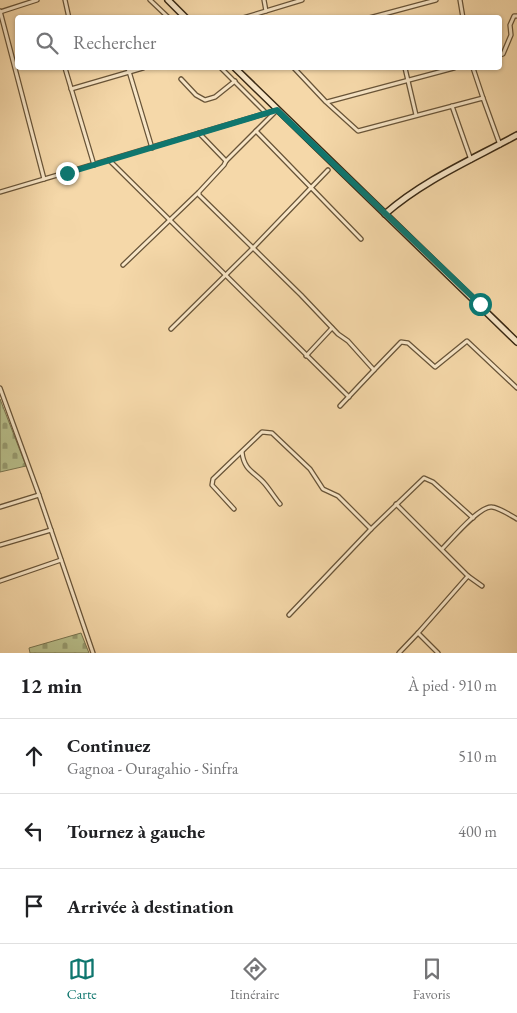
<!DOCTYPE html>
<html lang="fr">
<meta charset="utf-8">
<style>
body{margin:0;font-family:"EB Garamond",serif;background:#f2f2f2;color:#202124}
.stop{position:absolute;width:15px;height:15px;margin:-11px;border:4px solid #0f766e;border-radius:50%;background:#fff}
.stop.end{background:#0f766e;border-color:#fff;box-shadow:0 1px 5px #0008}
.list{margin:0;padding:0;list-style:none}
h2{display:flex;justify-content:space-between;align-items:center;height:65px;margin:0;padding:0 20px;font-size:21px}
h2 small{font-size:16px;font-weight:400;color:#757577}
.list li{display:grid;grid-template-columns:32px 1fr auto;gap:15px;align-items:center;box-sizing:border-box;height:75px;padding:0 20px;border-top:1px solid #e0e0e0}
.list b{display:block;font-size:19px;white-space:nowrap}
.list p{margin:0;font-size:16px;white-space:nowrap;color:#757577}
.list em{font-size:16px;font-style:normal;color:#757577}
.icon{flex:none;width:28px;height:28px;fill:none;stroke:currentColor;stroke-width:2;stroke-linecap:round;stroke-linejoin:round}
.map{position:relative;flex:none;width:517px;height:653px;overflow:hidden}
.search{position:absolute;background:#fff;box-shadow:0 1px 4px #0004;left:15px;right:15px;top:15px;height:55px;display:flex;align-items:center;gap:12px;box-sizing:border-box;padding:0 18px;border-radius:5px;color:#757577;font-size:19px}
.sheet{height:290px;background:#fff}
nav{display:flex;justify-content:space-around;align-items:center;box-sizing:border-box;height:70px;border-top:1px solid #e0e0e0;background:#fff;font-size:14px;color:#757577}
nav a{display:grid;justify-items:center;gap:2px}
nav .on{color:#0f766e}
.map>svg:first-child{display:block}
.cemetery{fill:url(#cemetery-stones);stroke:#78744f}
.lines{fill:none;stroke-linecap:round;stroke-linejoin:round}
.street-casing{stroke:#685438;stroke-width:5.5}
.secondary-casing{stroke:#392813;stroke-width:8}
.street{stroke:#f8e6c7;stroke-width:3}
.secondary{stroke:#f8e6c7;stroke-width:5}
.route{stroke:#0f766e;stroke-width:6}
</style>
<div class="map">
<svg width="517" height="653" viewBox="0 0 517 653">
<defs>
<pattern id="cemetery-stones" width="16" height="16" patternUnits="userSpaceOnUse" patternTransform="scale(1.25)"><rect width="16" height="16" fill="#b8bf8b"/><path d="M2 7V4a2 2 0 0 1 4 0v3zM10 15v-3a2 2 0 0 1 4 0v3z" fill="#979b70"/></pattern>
</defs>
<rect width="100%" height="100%" fill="#f5d8a9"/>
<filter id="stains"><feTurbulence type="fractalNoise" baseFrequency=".004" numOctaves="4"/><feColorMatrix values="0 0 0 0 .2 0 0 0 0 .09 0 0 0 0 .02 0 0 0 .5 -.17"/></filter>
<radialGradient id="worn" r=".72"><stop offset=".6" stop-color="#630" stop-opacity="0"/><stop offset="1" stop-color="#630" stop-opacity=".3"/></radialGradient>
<g class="cemetery">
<path d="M0 399 26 466 0 472Z"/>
<path d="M81 633 89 653H30L29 648Z"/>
</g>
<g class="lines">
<defs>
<g id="street">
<path d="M65 0 69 18"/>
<path d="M150 0 169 18"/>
<path d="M264 0 266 11"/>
<path d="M460 0 463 18"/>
<path d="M0 11 44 179"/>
<path d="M0 12 37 0"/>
<path d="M243 18 302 0"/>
<path d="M369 18 436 0"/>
<path d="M500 55 503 54 511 35 510 25 514 16H517"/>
<path d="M65 68 94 165"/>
<path d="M128 68 152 148"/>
<path d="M221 68 266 113"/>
<path d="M294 68 326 102 358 131 483 98 473 68"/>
<path d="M405 68 416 115"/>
<path d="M181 79 196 95 205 100 215 97 235 81"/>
<path d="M71 89 143 68"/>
<path d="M483 98 500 145"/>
<path d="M327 102 454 68"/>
<path d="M452 106 471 160"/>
<path d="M256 131 361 239"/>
<path d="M199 133 226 161 224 165 199 192V195L301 295 338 334 348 341 374 370 401 342 408 343 435 367 467 341 517 388"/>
<path d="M109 160 349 397"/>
<path d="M226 161 277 110"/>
<path d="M0 192 277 110"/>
<path d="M123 265 198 193"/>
<path d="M171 329 253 248 328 170"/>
<path d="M306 356 332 328"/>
<path d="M0 388 39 495 93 653"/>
<path d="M340 406 374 370"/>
<path d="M242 452C244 471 255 472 265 484 270 490 275 498 280 504"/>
<path d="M396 504 468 576 418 633 438 653"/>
<path d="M0 507 39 495"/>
<path d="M234 509 212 485 213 479 262 432 272 433 310 469 323 489 338 496 371 529 424 478 433 482 473 518"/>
<path d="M0 545 51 530"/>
<path d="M442 549C451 540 480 505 492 507 500 508 510 515 517 519"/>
<path d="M468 576 482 586"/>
<path d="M0 581 61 560"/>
<path d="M289 615 371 529"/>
<path d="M399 653 418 633"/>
</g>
<g id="secondary">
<path d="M168 0 186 18"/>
<path d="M235 68 517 342"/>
<path d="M385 214C424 180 471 160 517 135"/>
</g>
</defs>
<use href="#street" class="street-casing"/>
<use href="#secondary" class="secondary-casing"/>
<use href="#street" class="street"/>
<use href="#secondary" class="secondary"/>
</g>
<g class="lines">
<path class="route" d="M67 173 277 110 480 304"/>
</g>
<rect width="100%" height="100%" filter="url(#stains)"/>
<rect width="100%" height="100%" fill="url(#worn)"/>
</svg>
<div class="stop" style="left:480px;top:304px"></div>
<div class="stop end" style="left:67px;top:173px"></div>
<div class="search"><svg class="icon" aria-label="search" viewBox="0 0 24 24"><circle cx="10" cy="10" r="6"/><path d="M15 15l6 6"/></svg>Rechercher</div>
</div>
<section class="sheet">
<h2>12 min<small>À pied · 910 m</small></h2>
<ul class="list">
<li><svg class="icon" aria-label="ahead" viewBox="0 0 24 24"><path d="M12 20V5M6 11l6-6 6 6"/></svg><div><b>Continuez</b><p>Gagnoa - Ouragahio - Sinfra</p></div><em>510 m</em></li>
<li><svg class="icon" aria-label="left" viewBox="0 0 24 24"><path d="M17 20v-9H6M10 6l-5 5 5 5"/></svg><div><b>Tournez à gauche</b></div><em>400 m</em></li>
<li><svg class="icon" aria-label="arrive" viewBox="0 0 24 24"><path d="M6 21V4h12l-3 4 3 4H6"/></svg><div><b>Arrivée à destination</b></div></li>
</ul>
</section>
<nav>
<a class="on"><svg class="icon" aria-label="map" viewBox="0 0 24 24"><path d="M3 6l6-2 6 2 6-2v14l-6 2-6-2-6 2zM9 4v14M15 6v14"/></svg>Carte</a>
<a><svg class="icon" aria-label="directions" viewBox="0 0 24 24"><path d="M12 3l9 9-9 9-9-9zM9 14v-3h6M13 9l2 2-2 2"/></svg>Itinéraire</a>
<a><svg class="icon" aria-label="saved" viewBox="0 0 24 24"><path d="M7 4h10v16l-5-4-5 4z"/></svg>Favoris</a>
</nav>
